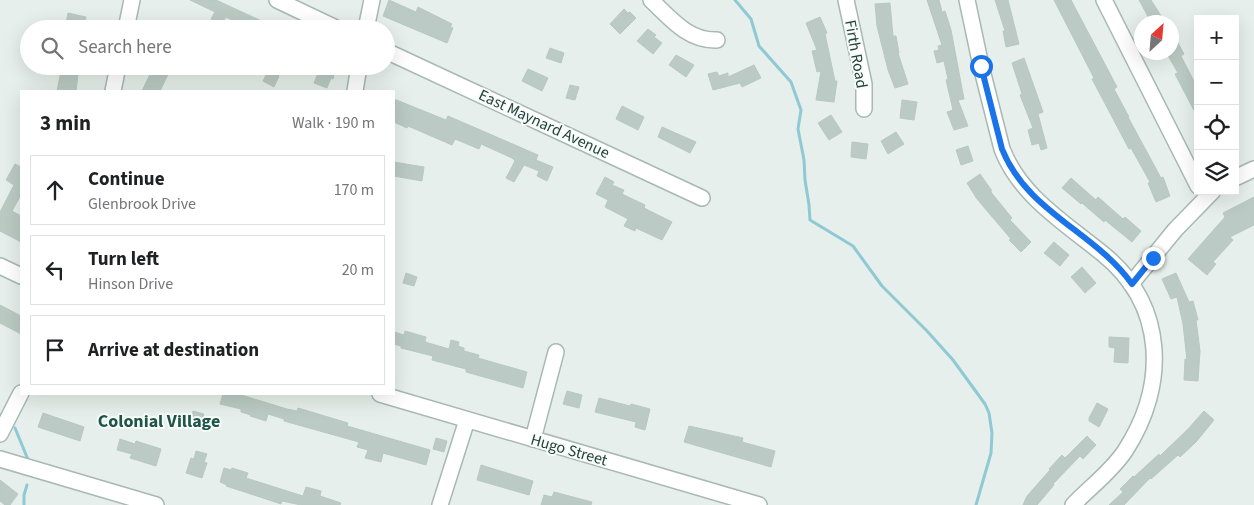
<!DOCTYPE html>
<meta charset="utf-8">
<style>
body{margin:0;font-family:"Source Sans 3",sans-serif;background:#f2f2f2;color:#202124}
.controls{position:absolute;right:15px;top:15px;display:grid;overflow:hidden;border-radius:0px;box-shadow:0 5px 20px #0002}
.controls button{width:45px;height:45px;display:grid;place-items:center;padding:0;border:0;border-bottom:1px solid #e0e0e0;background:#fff;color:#202124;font:25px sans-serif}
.compass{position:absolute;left:1134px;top:15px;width:45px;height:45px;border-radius:50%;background:#fff;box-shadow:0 5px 20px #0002;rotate:26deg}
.stop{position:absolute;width:15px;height:15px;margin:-11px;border:4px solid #1a73e8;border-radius:50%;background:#fff}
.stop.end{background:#1a73e8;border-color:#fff;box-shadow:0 1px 5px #0008}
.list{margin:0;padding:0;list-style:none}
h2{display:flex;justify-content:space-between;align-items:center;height:65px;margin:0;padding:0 20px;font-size:21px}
h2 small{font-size:16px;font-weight:400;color:#757577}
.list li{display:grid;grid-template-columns:32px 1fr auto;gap:15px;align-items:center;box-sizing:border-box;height:70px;margin:0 10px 10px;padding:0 10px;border:1px solid #e0e0e0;border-radius:0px}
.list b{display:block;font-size:19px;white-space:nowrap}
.list p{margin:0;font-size:16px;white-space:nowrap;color:#757577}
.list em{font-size:16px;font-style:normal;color:#757577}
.icon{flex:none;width:28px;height:28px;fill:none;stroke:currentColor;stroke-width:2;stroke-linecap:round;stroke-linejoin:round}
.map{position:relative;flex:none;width:1254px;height:505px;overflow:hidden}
.search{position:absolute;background:#fff;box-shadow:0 5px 20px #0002;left:20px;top:20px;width:375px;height:55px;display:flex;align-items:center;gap:12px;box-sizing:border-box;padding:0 18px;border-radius:28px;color:#757577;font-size:19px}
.panel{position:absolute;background:#fff;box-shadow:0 5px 20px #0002;left:20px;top:90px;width:375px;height:305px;border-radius:0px}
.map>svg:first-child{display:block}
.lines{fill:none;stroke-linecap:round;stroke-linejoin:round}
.stream{stroke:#8ec9d4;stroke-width:3}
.building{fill:#bbcac4;stroke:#b8c9c2}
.minor-casing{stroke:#a8b8b2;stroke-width:18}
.minor{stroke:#fff;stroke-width:15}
.route{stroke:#1a73e8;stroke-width:6}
.labels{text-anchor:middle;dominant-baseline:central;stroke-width:4;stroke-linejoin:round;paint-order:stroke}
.street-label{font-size:16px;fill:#24423a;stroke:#f7fbf9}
.neighbourhood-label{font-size:18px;font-weight:bold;fill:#1f5548;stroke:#f7fbf9}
</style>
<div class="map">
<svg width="1254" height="505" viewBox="0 0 1254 505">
<rect width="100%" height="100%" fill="#e6efeb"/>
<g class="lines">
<g class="stream">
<path d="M735 0 751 19 759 46 791 82 801 110 798 129 804 160 805 180 809 205 810 220 853 246 882 286 927 331 953 360 985 404 989 413 992 433 991 453 976 505"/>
<path d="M15 428 29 462"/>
<path d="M24 505V495L27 485"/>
</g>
</g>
<g class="building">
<path d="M190 0H216L279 29H250L226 17 222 24 211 19 215 12Z"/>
<path d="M389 0 416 12 418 7 452 24 450 27 453 28 447 43 383 16Z"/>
<path d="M927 0H939L942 12 945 11 951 30 964 99 958 100 968 126 954 130 947 112 953 110 946 80 948 79 944 61 937 63 934 51 939 50 938 46 942 45Z"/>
<path d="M995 0H1008L1019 44 1006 47 1003 31H1005Z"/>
<path d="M1054 0H1071L1117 87 1114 89 1129 117H1128L1161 178 1163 177 1170 196 1156 202 1148 183 1150 182 1131 148 1129 149 1092 79 1094 78Z"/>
<path d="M1139 0H1151L1165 22H1151Z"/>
<path d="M890 3 893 36H896L899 53H898L908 84 895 88 888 70 877 26 875 4Z"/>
<path d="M624 9 628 13 630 12 636 18 620 34 610 24Z"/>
<path d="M68 13 86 17 84 29H65Z"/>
<path d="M820 17 827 33 825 34 835 81H837L834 102 816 100 821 71 817 72 812 51 817 50 806 23Z"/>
<path d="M648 29 656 35 654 37 662 43 653 54 637 41Z"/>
<path d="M1172 32 1184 54 1181 56 1198 89V118L1175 74 1178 73 1166 52H1172Z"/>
<path d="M550 48 564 53 561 63 546 58Z"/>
<path d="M676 55 694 65 686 77 669 65Z"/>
<path d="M1024 58 1043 112 1038 114 1047 148 1041 150 1039 143 1032 145 1028 130 1033 128 1020 95 1022 94 1012 63Z"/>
<path d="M754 65 761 78 742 87 740 83 713 90 708 74 717 72 719 76 728 73V77Z"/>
<path d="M62 66H79L76 91H57Z"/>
<path d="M154 66H172L160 91H142Z"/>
<path d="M321 66H336L333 79 331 78 327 88 314 83Z"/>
<path d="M528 69 548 78 542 91 522 81Z"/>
<path d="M268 71 279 76 274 87 263 81Z"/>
<path d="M570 85 579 87 575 100 566 98Z"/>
<path d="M394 99 446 120 448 116 538 155 536 160 553 167 547 181 537 176 539 171 524 165 514 182 506 178 515 161 512 158 481 144 479 149 455 139 452 145 408 126 407 128 394 122Z"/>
<path d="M902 100 917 102 914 120 900 118Z"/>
<path d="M622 106 644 117 638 130 616 119Z"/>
<path d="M831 115 842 132 829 140 818 123Z"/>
<path d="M662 127 696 142 690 153 658 137Z"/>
<path d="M896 132 904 144 888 154 881 141Z"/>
<path d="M852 142 868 144 866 159 851 157Z"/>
<path d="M968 146 973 161 961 165 956 150Z"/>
<path d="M394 162 424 167 422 181 394 176Z"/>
<path d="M15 164 21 167V195L12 211 21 216V242L0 231V212L14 185 6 180Z"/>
<path d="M980 174 992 191H990L1012 218 1010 220 1031 242 1021 252 1009 240 1011 239 977 199 967 183Z"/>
<path d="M605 177 614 182 612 185 624 190 622 194 645 205 644 208 672 222 662 240 636 228 635 231 624 226 628 219 605 207 608 200 596 194Z"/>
<path d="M1071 178 1096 200 1098 197 1123 219 1125 217 1141 231 1132 242 1105 220 1104 222 1082 203 1081 204 1062 188Z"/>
<path d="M1254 197V225L1230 237 1233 240 1213 262 1216 264 1207 275 1188 259 1225 217 1223 213Z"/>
<path d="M1054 242 1069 255 1060 266 1044 253Z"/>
<path d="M1082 267 1096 283 1085 293 1071 277Z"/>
<path d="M406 273 417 277 414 286 403 283Z"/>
<path d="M1176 273 1189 302 1193 301 1198 320H1196L1200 351 1198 381 1184 380 1185 359 1187 360 1183 324 1177 297 1171 299 1162 279Z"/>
<path d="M0 305 21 316V334L0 323Z"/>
<path d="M405 331 426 337 425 342 449 349 451 340 459 342 458 346 464 348V351L479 355 478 358 527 372 523 388 466 372V369L432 360 433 356 401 348V346L394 344V332L404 335Z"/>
<path d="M1109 337 1129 338 1128 363 1114 362 1115 348 1109 347Z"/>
<path d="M567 391 582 395 579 408 563 404Z"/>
<path d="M223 394H238L287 409 297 411 298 408 348 423 347 426 430 450 426 465 383 453 381 462 365 458 368 450 357 447 359 442 284 421V419L268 414 266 421 250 416 251 415 241 412V409L220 404Z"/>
<path d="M599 398 630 406 631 404 650 409 645 430 635 427 636 422 595 412Z"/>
<path d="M1097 403 1108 409 1099 427 1089 421V418Z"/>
<path d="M193 411 204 414 200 427 190 424Z"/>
<path d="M1204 411 1214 420 1196 442 1180 457 1178 455 1151 479 1150 478 1124 505H1109L1123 492 1120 489 1133 476 1134 477 1159 454 1160 456 1188 429Z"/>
<path d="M43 413 84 427 80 441 38 427Z"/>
<path d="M689 426 743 438 742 442 775 451 771 467 684 442Z"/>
<path d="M1087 436 1096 445 1083 459 1080 456 1053 484 1054 485 1037 505H1023L1027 496 1050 470 1049 469 1062 455 1065 458Z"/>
<path d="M436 438 447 441 444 452 433 449Z"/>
<path d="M120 439 135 444 136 441 161 449 156 466 130 458 132 454 117 450Z"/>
<path d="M196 451 207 454 204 462 207 463 202 478 186 473 191 458 194 459Z"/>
<path d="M481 465 533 481 529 495 477 480Z"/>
<path d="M224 468 231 470 232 468 248 473 246 478 303 496 306 487 321 491 320 496 341 503 340 505H301L282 501 281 504 257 496 226 486 227 485 220 482Z"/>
<path d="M0 480 18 494 10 505H5L0 501Z"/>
<path d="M554 492 592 502 591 505H541L544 495 552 497Z"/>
</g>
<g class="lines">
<defs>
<g id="minor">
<path d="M277 0 338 29"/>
<path d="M651 0C670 18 688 41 717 40"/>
<path d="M846 0 864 84V109"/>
<path d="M967 0 981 66 1002 149C1020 196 1065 223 1103 254 1166 305 1168 385 1125 451 1111 472 1090 487 1073 505"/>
<path d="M1104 0 1198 186"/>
<path d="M126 29 132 0"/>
<path d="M366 29 372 0"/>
<path d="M386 51 702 198"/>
<path d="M113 91 118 66"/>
<path d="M355 91 359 66"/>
<path d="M1235 178 1254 169"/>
<path d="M0 266 21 276"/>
<path d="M1131 284 1175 230 1213 191"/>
<path d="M380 394 759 505"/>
<path d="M0 434 21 393"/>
<path d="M533 439 556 352"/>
<path d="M0 459 156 505"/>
<path d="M440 505 467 420"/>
</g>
</defs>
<use href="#minor" class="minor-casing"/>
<use href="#minor" class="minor"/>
</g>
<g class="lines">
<path class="route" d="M981 66 1002 149C1027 212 1095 232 1132 284L1153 258"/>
</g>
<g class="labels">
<g class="street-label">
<text transform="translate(856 54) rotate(80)">Firth Road</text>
<text transform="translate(544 124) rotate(25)">East Maynard Avenue</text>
<text transform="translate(569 450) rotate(16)">Hugo Street</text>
</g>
<g class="neighbourhood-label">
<text x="159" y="421">Colonial Village</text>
</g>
</g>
</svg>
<div class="controls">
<button>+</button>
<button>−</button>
<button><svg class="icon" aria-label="locate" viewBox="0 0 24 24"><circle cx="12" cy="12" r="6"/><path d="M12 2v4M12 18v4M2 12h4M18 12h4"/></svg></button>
<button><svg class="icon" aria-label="layers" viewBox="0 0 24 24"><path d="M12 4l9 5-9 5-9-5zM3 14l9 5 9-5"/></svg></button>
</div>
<svg class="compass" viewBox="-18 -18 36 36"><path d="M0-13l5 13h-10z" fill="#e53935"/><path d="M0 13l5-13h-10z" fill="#757577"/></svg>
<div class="stop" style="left:981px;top:66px"></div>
<div class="stop end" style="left:1153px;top:258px"></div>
<div class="search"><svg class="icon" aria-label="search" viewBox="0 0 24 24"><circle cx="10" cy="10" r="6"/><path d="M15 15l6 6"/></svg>Search here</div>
<section class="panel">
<h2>3 min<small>Walk · 190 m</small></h2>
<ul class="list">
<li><svg class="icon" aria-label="ahead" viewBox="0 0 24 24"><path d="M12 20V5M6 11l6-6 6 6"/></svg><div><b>Continue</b><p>Glenbrook Drive</p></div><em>170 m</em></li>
<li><svg class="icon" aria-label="left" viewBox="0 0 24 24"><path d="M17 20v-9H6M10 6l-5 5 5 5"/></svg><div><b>Turn left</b><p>Hinson Drive</p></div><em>20 m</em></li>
<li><svg class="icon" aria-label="arrive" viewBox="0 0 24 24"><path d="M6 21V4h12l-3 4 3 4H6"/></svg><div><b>Arrive at destination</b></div></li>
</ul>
</section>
</div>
